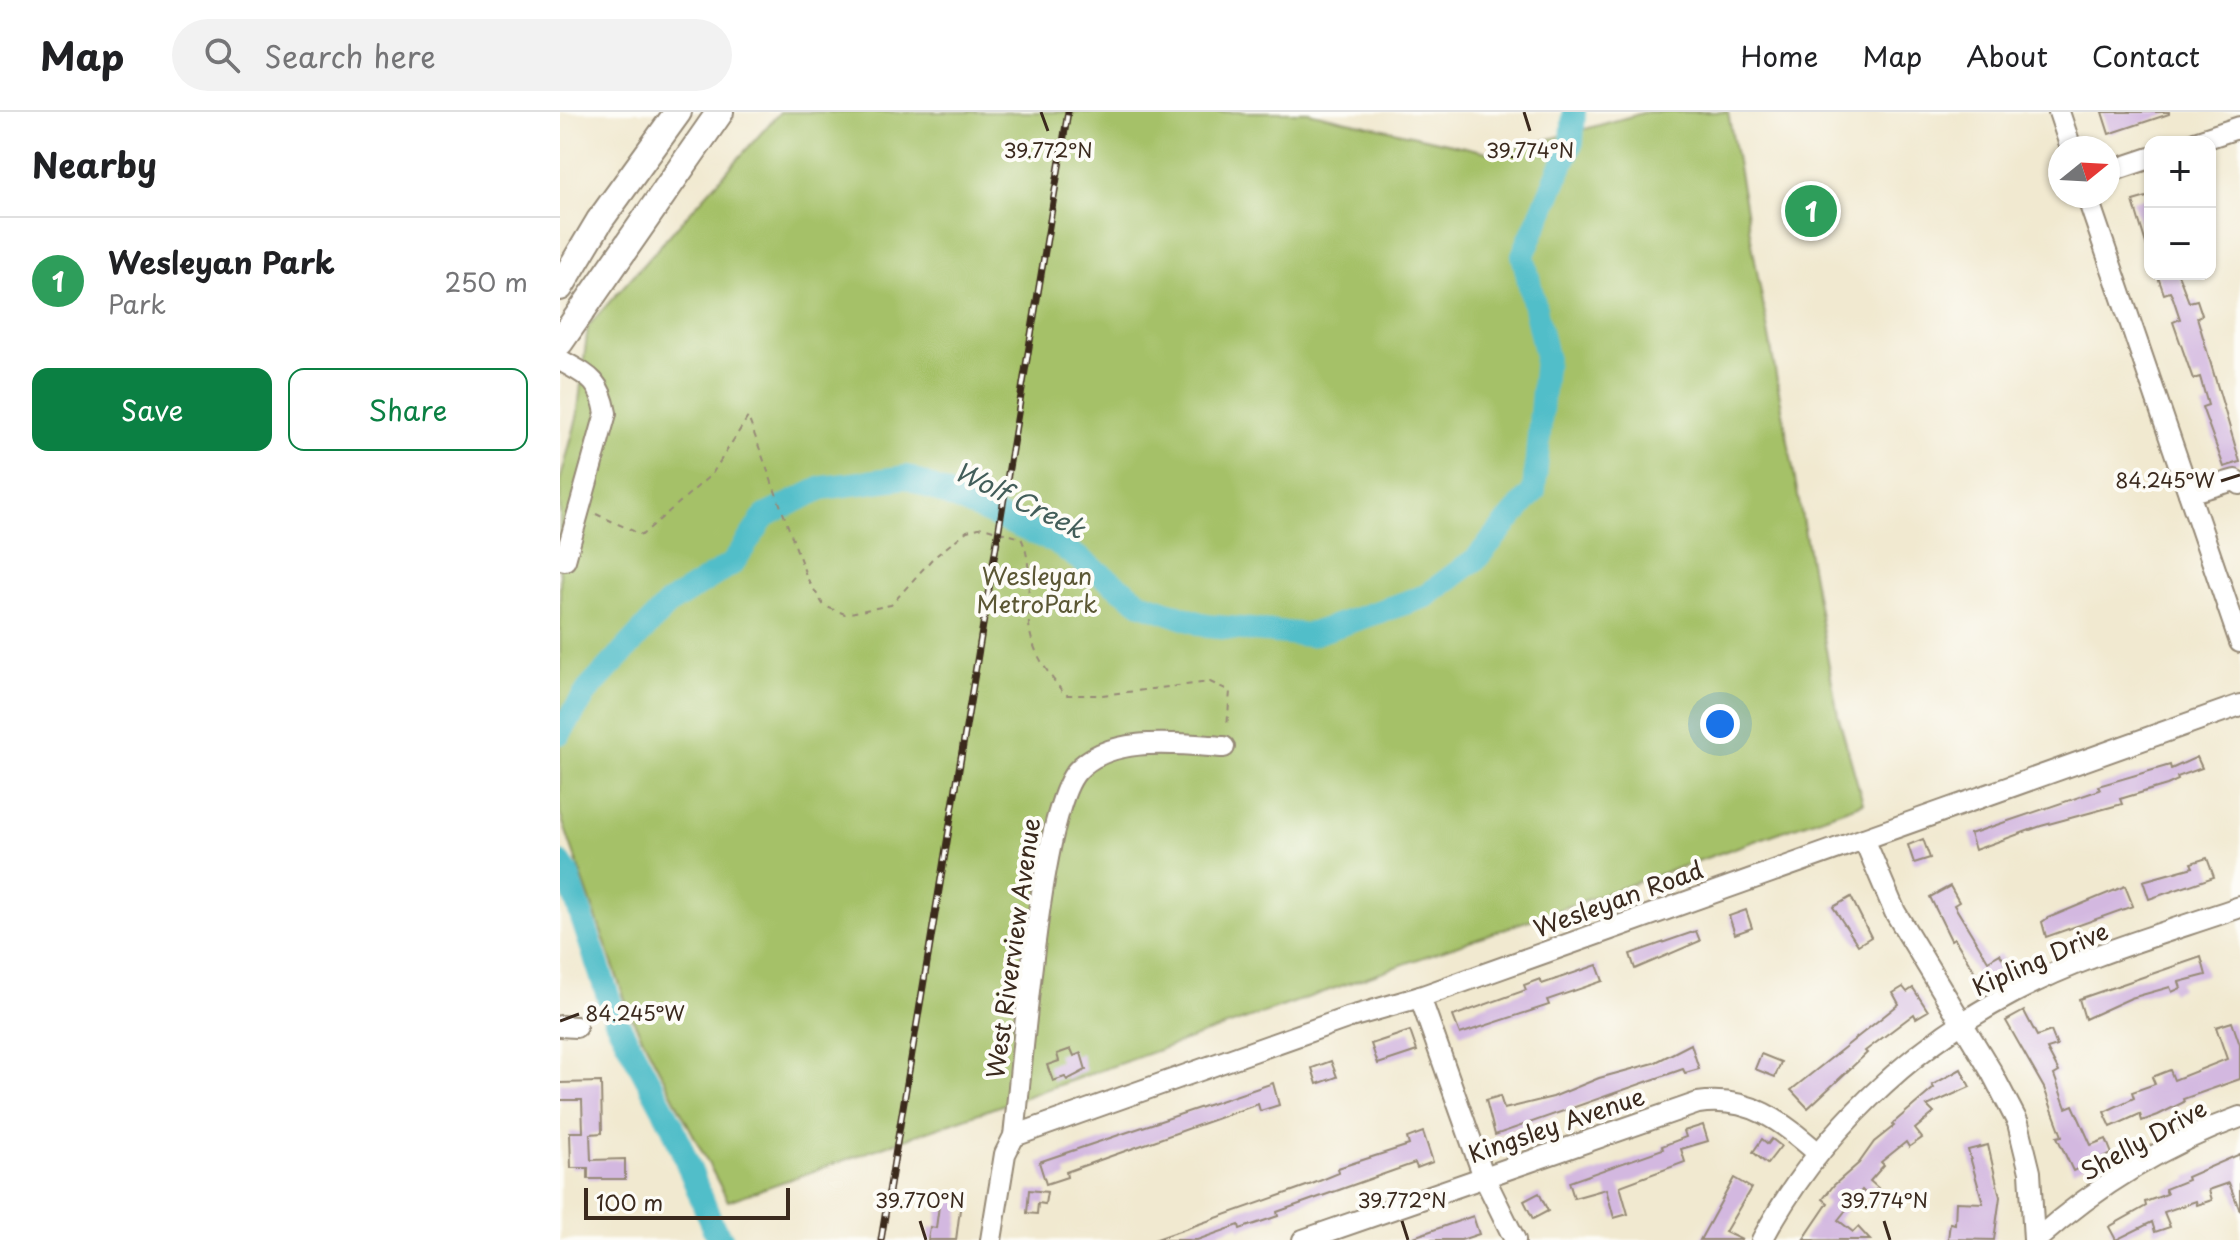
<!DOCTYPE html>
<meta charset="utf-8">
<style>
body{margin:0;font-family:"Playpen Sans",sans-serif;background:#f2f2f2;color:#202124}
.controls{position:absolute;right:24px;top:24px;display:grid;overflow:hidden;border-radius:16px;box-shadow:0 2px 6px #0004}
.controls button{width:72px;height:72px;display:grid;place-items:center;padding:0;border:0;border-bottom:2px solid #e0e0e0;background:#fff;color:#202124;font:40px sans-serif}
.compass{position:absolute;left:1488px;top:24px;width:72px;height:72px;border-radius:50%;background:#fff;box-shadow:0 2px 6px #0004;rotate:72deg}
.scale{position:absolute;left:24px;bottom:20px;width:206px;box-sizing:border-box;padding-left:8px;border:4px solid #3b2a1e;border-top:0;font-size:22px;line-height:28px;white-space:nowrap;color:#3b2a1e;-webkit-text-stroke:6px #fdfcf7;paint-order:stroke}
.you{position:absolute;left:1160px;top:612px;width:28px;height:28px;margin:-20px;border:6px solid #fff;border-radius:50%;background:#1a73e8;box-shadow:0 0 0 12px #1a73e833}
.badge{display:grid;place-items:center;width:52px;height:52px;border-radius:50%;background:#0b8043;color:#fff;font-size:26px;font-weight:700}
.pin{position:absolute;translate:-50% -50%;border:4px solid #fff;box-shadow:0 2px 8px #0006}
.list{margin:0;padding:0;list-style:none}
h2{display:flex;justify-content:space-between;align-items:center;height:104px;margin:0;padding:0 32px;font-size:34px}
h2 small{font-size:26px;font-weight:400;color:#757577}
.list li{display:grid;grid-template-columns:52px 1fr auto;gap:24px;align-items:center;box-sizing:border-box;height:128px;padding:0 32px;border-top:2px solid #e0e0e0}
.list b{display:block;font-size:30px;white-space:nowrap}
.list p{margin:0;font-size:26px;white-space:nowrap;color:#757577}
.list em{font-size:26px;font-style:normal;color:#757577}
.actions{display:flex;gap:16px;padding:24px 32px}
.actions a{flex:1;padding:18px 0;border:2px solid #0b8043;border-radius:16px;text-align:center;font-size:28px;color:#0b8043}
.actions .main{background:#0b8043;color:#fff}
.icon{flex:none;width:44px;height:44px;fill:none;stroke:currentColor;stroke-width:2;stroke-linecap:round;stroke-linejoin:round}
.map{position:relative;flex:none;width:1680px;height:1128px;overflow:hidden}
header{display:flex;align-items:center;gap:48px;box-sizing:border-box;height:112px;padding:0 40px;background:#fff;border-bottom:2px solid #e0e0e0}
header strong{font-size:38px}
nav{display:flex;gap:44px;margin-inline-start:auto;font-size:28px}
.search{width:560px;height:72px;background:#f2f2f2;display:flex;align-items:center;gap:20px;box-sizing:border-box;padding:0 28px;border-radius:44px;color:#757577;font-size:30px}
main{display:flex}
aside{flex:1;background:#fff}
.map>svg:first-child{display:block}
.green{fill:#a5c168;stroke:#707643;stroke-width:2}
.lines{fill:none;stroke-linecap:round;stroke-linejoin:round}
.river{stroke:#51bec9;stroke-width:24}
.building{fill:#d3b8e0}
.minor-casing{stroke:#968a77;stroke-width:24}
.major-casing{stroke:#968a77;stroke-width:30}
.path{stroke:#968a77;stroke-width:2;stroke-dasharray:6 6;stroke-linecap:butt}
.minor{stroke:#fff;stroke-width:20}
.major{stroke:#fff;stroke-width:26}
.rail-casing{stroke:#3b2a1e;stroke-width:7}
.rail{stroke:#fdfcf7;stroke-width:4;stroke-dasharray:12;stroke-linecap:butt}
.ticks{fill:none;stroke:#3b2a1e;stroke-width:3}
.labels{text-anchor:middle;dominant-baseline:central;stroke-width:8;stroke-linejoin:round;paint-order:stroke}
.park-label{font-size:24px;fill:#5b5734;stroke:#fdfcf7}
.street-label{font-size:24px;fill:#3b2a1e;stroke:#fdfcf7}
.water-label{font-size:26px;font-style:italic;fill:#435e5a;stroke:#fdfcf7}
.ticks-label{font-size:20px;text-anchor:middle;fill:#3b2a1e;stroke:#fdfcf7;stroke-width:8;stroke-linejoin:round;paint-order:stroke}
</style>
<header>
<strong>Map</strong>
<div class="search"><svg class="icon" aria-label="search" viewBox="0 0 24 24"><circle cx="10" cy="10" r="6"/><path d="M15 15l6 6"/></svg>Search here</div>
<nav><a>Home</a><a>Map</a><a>About</a><a>Contact</a></nav>
</header>
<main>
<aside>
<h2>Nearby<small></small></h2>
<ul class="list">
<li><span class="badge" style="background:#2e9e5b">1</span><div><b>Wesleyan Park</b><p>Park</p></div><em>250 m</em></li>
</ul>
<div class="actions"><a class="main">Save</a><a>Share</a></div>
</aside>
<div class="map">
<svg width="1680" height="1128" viewBox="0 0 1680 1128">
<rect width="100%" height="100%" fill="#fdfcf7"/>
<filter id="ink" filterUnits="userSpaceOnUse"><feTurbulence type="fractalNoise" baseFrequency=".0125" numOctaves="2"/><feDisplacementMap in="SourceGraphic" scale="16" xChannelSelector="R" yChannelSelector="G"/><feConvolveMatrix kernelMatrix="1 2 1 2 8 2 1 2 1" color-interpolation-filters="sRGB"/></filter>
<filter id="wash" filterUnits="userSpaceOnUse"><feTurbulence type="fractalNoise" baseFrequency=".006" numOctaves="4" result="noise"/><feDisplacementMap in="SourceGraphic" scale="32" xChannelSelector="R" yChannelSelector="G"/><feGaussianBlur stdDeviation="1.8" result="paint"/><feColorMatrix in="noise" values="0 0 0 0 0 0 0 0 0 0 0 0 0 0 0 0 0 1.4 0 .05"/><feComposite in="paint" operator="in"/></filter>
<g filter="url(#wash)">
<rect width="100%" height="100%" fill="#f1e9d0"/>
<path class="green" d="M220 0H748L936 42 1086 0H1168L1278 603 1303 691 168 1089 70 902 0 702V369L17 306 28 214Z"/>
<g class="lines">
<g class="river">
<path d="M0 621 28 578 108 492 173 451 205 404 262 376 347 365 497 431 581 491 647 514 749 523 866 484 916 447 974 379 986 244 963 143 1012 30 1014 0"/>
<path d="M0 751 7 761 56 908 112 1013 153 1115 162 1128"/>
</g>
</g>
<g id="blocks">
<g class="building">
<path d="M1542 0H1609V2L1549 22Z"/>
<path d="M1590 84V135H1587L1573 89Z"/>
<path d="M1597 162H1618L1629 190 1637 188 1642 203 1637 205 1680 350 1664 355 1642 295 1648 293 1640 265 1633 267 1613 210 1620 207 1613 186 1610 180 1604 182Z"/>
<path d="M1637 645 1642 656 1617 665 1618 668 1607 673 1560 687 1562 692 1481 714 1415 738 1410 722 1540 678 1538 674 1610 653 1611 657Z"/>
<path d="M1363 727 1370 746 1354 751 1348 733Z"/>
<path d="M1647 746 1654 765 1589 787 1583 769 1633 755 1631 751Z"/>
<path d="M1390 774 1399 790 1394 793 1428 849 1440 842 1447 855 1421 870 1394 826 1391 828 1370 785Z"/>
<path d="M1565 774 1573 794 1486 825 1482 810 1488 806Z"/>
<path d="M1291 785 1311 825 1298 833 1273 795Z"/>
<path d="M1186 798 1192 816 1175 822 1169 804Z"/>
<path d="M1136 819 1140 829 1075 857 1070 842Z"/>
<path d="M1641 845 1646 863 1619 870 1621 876 1612 880 1610 875 1571 886 1525 907 1519 887Z"/>
<path d="M1037 853 1043 869 987 888 989 893 900 922 893 904 966 878 964 873 980 867 982 872Z"/>
<path d="M1343 875 1347 880 1353 876 1368 899 1356 906 1354 902 1305 939 1307 941 1248 996 1231 978 1339 892 1333 881Z"/>
<path d="M1464 899 1477 924 1491 919 1497 934 1487 937 1499 960 1494 963 1506 996 1513 993 1531 1033 1546 1027 1552 1042 1513 1059 1497 1025 1502 1024 1484 976 1446 909Z"/>
<path d="M1672 910 1680 933V967L1623 987 1624 990 1598 1003 1582 1009 1580 1002 1551 1015 1544 1000 1574 986 1572 980 1595 972 1592 965 1610 958 1614 968 1667 947 1656 915Z"/>
<path d="M850 919 857 939 818 952 811 932Z"/>
<path d="M1131 932 1139 957 1125 961 1123 957 935 1023 926 988 940 984 944 997 993 985 1039 966 1094 951Z"/>
<path d="M511 937 514 944 521 941 526 958 507 968 505 965 493 969 487 953 499 949 497 942Z"/>
<path d="M1201 942 1221 950 1215 965 1195 957Z"/>
<path d="M771 949 777 965 757 972 752 956Z"/>
<path d="M1401 957 1410 975 1367 994 1374 1001 1355 1017 1362 1026 1349 1035 1346 1030 1321 1050 1324 1053 1310 1069 1318 1076 1309 1085 1302 1078 1278 1108 1293 1120 1298 1115 1310 1128H1243L1268 1091 1263 1087 1274 1073 1299 1051 1314 1030 1334 1014 1332 1012 1374 976 1372 973Z"/>
<path d="M41 970 42 1021 30 1022 31 1048 65 1047V1067H28V1056H11L10 1020H23L22 988H0V971Z"/>
<path d="M713 971 719 993 700 999 698 992 506 1060 507 1065 486 1072 479 1050Z"/>
<path d="M1143 1013 1148 1029 1121 1037 1125 1050 1060 1074 1068 1102 1054 1106 1046 1077 1014 1086 1009 1070 1103 1037 1102 1034 1126 1025 1124 1019Z"/>
<path d="M863 1020 873 1050 857 1056 855 1051 824 1062 717 1100 718 1104 680 1117 679 1113 637 1128H594L752 1072 779 1061 778 1056 849 1033 847 1026Z"/>
<path d="M1202 1027 1208 1032 1212 1027 1221 1034 1207 1052 1193 1040Z"/>
<path d="M1428 1033 1440 1085 1434 1128 1388 1127 1390 1111 1395 1112 1396 1090 1423 1091 1408 1038Z"/>
<path d="M1680 1042V1099L1669 1071 1649 1078 1652 1088 1637 1093 1636 1089 1604 1100 1610 1115 1595 1120 1592 1110 1556 1128 1549 1115 1586 1094 1585 1090 1607 1082 1605 1077 1628 1068 1627 1065Z"/>
<path d="M1174 1066 1191 1076 1165 1120 1182 1128H1140Z"/>
<path d="M469 1078 487 1080 485 1092 478 1091 477 1102 467 1101Z"/>
<path d="M381 1079 402 1082 396 1128H368L370 1115 376 1116Z"/>
<path d="M979 1081 988 1099 973 1107 964 1089Z"/>
<path d="M913 1104 919 1122 901 1128H845Z"/>
</g>
</g>
</g>
<g filter="url(#ink)">
<use href="#blocks" fill-opacity="0" stroke="#968a77" stroke-width="2"/>
<g class="lines">
<defs>
<g id="minor">
<path d="M1499 0 1511 36"/>
<path d="M1635 30 1680 15"/>
<path d="M1548 60 1590 46"/>
<path d="M1527 84 1680 530"/>
<path d="M0 248C28 264 40 267 46 301L5 448 0 447"/>
<path d="M1629 381 1675 368 1680 372"/>
<path d="M1304 727 1335 800 1431 959 1458 1011 1470 1060 1474 1128"/>
<path d="M860 885 924 1065 955 1128"/>
<path d="M0 914 16 915"/>
<path d="M454 1024 787 906 860 885 1680 593"/>
<path d="M431 1128 445 1042 454 1024C462 955 480 701 517 659 550 622 620 632 664 635"/>
<path d="M743 1128 1138 991C1190 984 1221 1009 1258 1041"/>
<path d="M1202 1128C1257 1024 1350 935 1453 881 1524 843 1605 821 1680 795"/>
<path d="M1476 1128C1536 1075 1604 1032 1680 1005"/>
</g>
<g id="major">
<path d="M0 175 40 108 118 0"/>
<path d="M0 230 160 0"/>
</g>
</defs>
<use href="#minor" class="minor-casing"/>
<use href="#major" class="major-casing"/>
<path class="path" d="M36 402 82 423 152 362 188 305 247 466 264 494 285 502 331 493 372 447 407 419 423 415 461 426C474 453 466 483 469 512 471 540 489 562 505 583H542L650 570 670 579 667 616"/>
<use href="#minor" class="minor"/>
<use href="#major" class="major"/>
<defs>
<path id="rail" d="M321 1128 508 0"/>
</defs>
<use href="#rail" class="rail-casing"/>
<use href="#rail" class="rail"/>
</g>
</g>
<path class="ticks" d="M481 0 488 19M964 0 970 19M1661 369 1680 363M0 909 19 902M360 1109 366 1128M842 1109 848 1128M1324 1109 1330 1128"/>
<g class="labels">
<g class="park-label">
<text x="477" y="463">Wesleyan<tspan x="477" dy="28">MetroPark</tspan></text>
</g>
<g class="street-label">
<text transform="translate(1058 786) rotate(-20)">Wesleyan Road</text>
<text transform="translate(452 836) rotate(-82)">West Riverview Avenue</text>
<text transform="translate(1480 846) rotate(-24)">Kipling Drive</text>
<text transform="translate(996 1012) rotate(-19)">Kingsley Avenue</text>
<text transform="translate(1583 1027) rotate(-29)">Shelly Drive</text>
</g>
<g class="water-label">
<text transform="translate(460 387) rotate(26)">Wolf Creek</text>
</g>
</g>
<g class="ticks-label">
<text x="488" y="46">39.772°N</text>
<text x="970" y="46">39.774°N</text>
<text x="1605" y="376">84.245°W</text>
<text x="75" y="909">84.245°W</text>
<text x="360" y="1096">39.770°N</text>
<text x="842" y="1096">39.772°N</text>
<text x="1324" y="1096">39.774°N</text>
</g>
</svg>
<div class="controls">
<button>+</button>
<button>−</button>
</div>
<svg class="compass" viewBox="-18 -18 36 36"><path d="M0-13l5 13h-10z" fill="#e53935"/><path d="M0 13l5-13h-10z" fill="#757577"/></svg>
<div class="scale">100 m</div>
<div class="you"></div>
<div class="pin badge" style="left:1251px;top:99px;background:#2e9e5b">1</div>
</div>
</main>
